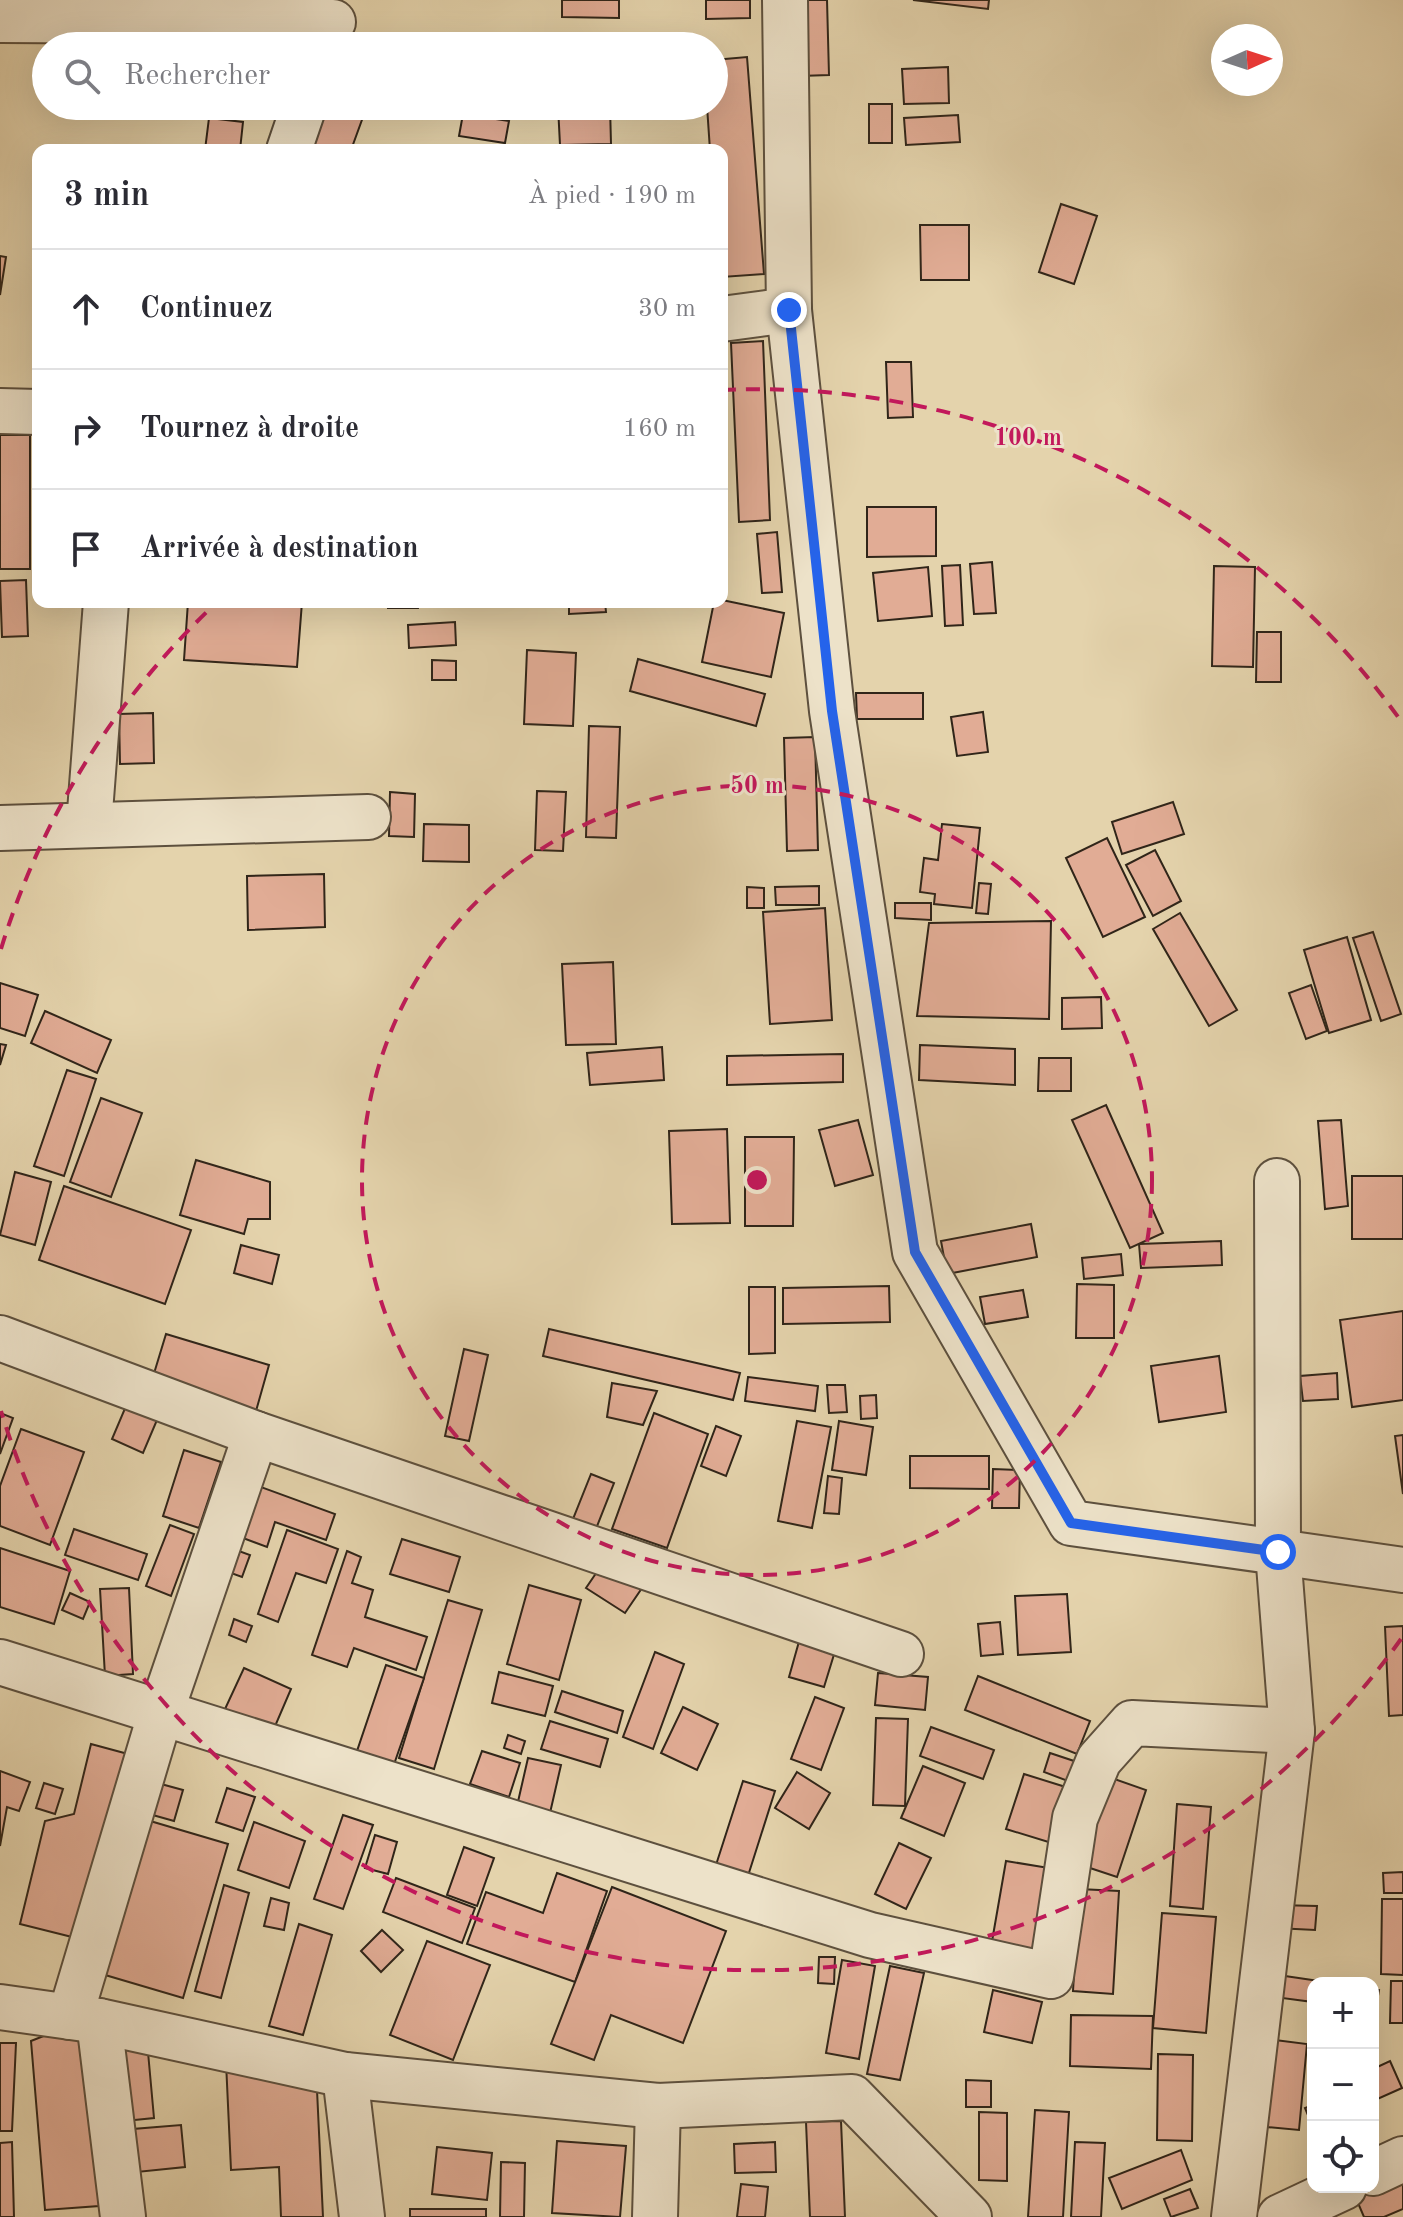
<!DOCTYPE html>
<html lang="fr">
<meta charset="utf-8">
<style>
body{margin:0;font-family:"Old Standard TT",serif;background:#f2f2f3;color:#2b2b33}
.controls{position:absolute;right:24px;bottom:24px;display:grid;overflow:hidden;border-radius:16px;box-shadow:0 8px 32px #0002}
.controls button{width:72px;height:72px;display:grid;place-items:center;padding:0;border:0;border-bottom:2px solid #e1e1e2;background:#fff;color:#2b2b33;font:40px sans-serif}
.compass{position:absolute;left:1211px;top:24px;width:72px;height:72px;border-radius:50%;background:#fff;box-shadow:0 8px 32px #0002;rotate:87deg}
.stop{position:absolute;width:24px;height:24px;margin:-18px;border:6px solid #2563eb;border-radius:50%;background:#fff}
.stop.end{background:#2563eb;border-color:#fff;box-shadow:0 2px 8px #0008}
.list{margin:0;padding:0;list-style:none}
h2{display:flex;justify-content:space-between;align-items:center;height:104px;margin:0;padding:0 32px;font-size:34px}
h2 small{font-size:26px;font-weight:400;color:#7c7c81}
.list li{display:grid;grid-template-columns:52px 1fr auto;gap:24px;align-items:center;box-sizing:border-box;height:120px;padding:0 32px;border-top:2px solid #e1e1e2}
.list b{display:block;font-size:30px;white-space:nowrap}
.list em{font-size:26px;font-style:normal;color:#7c7c81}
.icon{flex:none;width:44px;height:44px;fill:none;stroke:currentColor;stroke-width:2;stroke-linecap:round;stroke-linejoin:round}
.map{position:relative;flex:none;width:1403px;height:2217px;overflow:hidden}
.search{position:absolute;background:#fff;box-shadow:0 8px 32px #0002;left:32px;top:32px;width:696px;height:88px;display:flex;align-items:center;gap:20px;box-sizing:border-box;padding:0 28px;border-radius:44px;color:#7c7c81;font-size:30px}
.panel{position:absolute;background:#fff;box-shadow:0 8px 32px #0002;left:32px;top:144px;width:696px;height:464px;border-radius:16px}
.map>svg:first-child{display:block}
.building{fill:#e1ac95;stroke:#302519;stroke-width:2}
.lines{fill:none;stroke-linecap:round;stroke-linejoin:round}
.minor-casing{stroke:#5d503e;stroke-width:48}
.minor{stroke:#ede2c9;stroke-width:44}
.route{stroke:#2563eb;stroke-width:10}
.ring{fill:none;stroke:#c2185b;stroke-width:4;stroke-dasharray:14 10}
.centre{fill:#c2185b;stroke:#ede2c9;stroke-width:4}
.ring-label{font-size:24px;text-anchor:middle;font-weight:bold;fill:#c2185b;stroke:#ede2c9;stroke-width:6;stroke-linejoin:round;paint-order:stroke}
</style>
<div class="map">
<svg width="1403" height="2217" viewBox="0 0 1403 2217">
<rect width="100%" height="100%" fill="#e4d3ac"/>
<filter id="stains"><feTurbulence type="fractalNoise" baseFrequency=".0025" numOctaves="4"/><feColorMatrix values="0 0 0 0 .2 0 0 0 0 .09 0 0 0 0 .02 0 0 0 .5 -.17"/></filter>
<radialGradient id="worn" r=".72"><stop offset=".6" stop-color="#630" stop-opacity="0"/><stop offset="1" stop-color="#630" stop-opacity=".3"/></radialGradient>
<g class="building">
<path d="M562 0H619V18L562 17Z"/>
<path d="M706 0H750V18L706 19Z"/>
<path d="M798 0H827L829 75 800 76Z"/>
<path d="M913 0H989L988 9Z"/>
<path d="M747 57 764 274 722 277V150H710L707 106H714V60Z"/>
<path d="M948 67 949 103 904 104 902 69Z"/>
<rect x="869" y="104" width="23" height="39"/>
<path d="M305 106H367L351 150H290Z"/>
<path d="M558 106H610L611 144 560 145Z"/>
<path d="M463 114 509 121 505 143 459 136Z"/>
<path d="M958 115 960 142 906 145 904 118Z"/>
<path d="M209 118 243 122 240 150H205Z"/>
<path d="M1061 204 1097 216 1074 284 1039 272Z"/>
<path d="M920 225H969V280H921Z"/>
<path d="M0 256 6 257 0 295Z"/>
<path d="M763 341 770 520 739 522 731 343Z"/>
<path d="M886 362H911L913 417 888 418Z"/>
<rect x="0" y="435" width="30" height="134"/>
<path d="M867 507H936V556L867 557Z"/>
<path d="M777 532 782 592 762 593 757 534Z"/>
<path d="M992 562 996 613 974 614 970 564Z"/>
<path d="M960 565 963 625 945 626 942 566Z"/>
<path d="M1214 566 1255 567 1253 667 1212 666Z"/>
<path d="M928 567 932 616 878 621 873 573Z"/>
<path d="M26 580 28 636 2 637 0 581Z"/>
<path d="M722 600 784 613 771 677 702 662 714 602Z"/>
<path d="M188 602H302L297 667 184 660Z"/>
<path d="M388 602H419L418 608H388Z"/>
<path d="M569 602H605L606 612 569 614Z"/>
<path d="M455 622 456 645 409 648 408 625Z"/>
<path d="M1257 632H1281V682H1256Z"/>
<path d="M527 650 576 653 573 726 524 724Z"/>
<path d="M638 659 765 694 756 726 630 691Z"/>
<path d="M432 660 456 661V680H432Z"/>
<path d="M856 693H923V719H857Z"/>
<path d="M983 712 988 752 957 756 951 717Z"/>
<path d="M153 713 154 763 120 764 119 714Z"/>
<path d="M589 726 620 727 616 838 586 837Z"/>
<path d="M815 737 818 850 787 851 784 738Z"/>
<path d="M537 791 566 792 563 851 535 850Z"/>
<path d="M390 792 415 794 414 837 389 836Z"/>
<path d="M1173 802 1184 834 1122 854 1112 822Z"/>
<path d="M424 824 469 825V862L423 861Z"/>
<path d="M942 824 980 828 972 908 934 904 935 894 920 892 924 858 938 860Z"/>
<path d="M1107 838 1145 917 1103 937 1066 858Z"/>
<path d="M1155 850 1181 901 1153 916 1126 865Z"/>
<path d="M324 874 325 927 248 930 247 876Z"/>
<path d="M979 883 991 884 988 914 976 913Z"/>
<path d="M819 886V905H776L775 887Z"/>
<path d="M747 887 764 888V908H747Z"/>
<path d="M895 903H931V920L895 918Z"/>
<path d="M825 908 832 1020 770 1024 763 912Z"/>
<path d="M1180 913 1237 1010 1209 1026 1153 929Z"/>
<path d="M1051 921 1049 1019 917 1016 929 923Z"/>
<path d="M1373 932 1401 1014 1381 1021 1353 938Z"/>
<path d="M1347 937 1371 1020 1329 1033 1304 950Z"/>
<path d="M613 962 616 1044 566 1045 562 964Z"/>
<path d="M0 983 38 995 25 1036 0 1028Z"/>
<path d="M1311 985 1327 1031 1306 1039 1289 993Z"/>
<path d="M1101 997 1102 1028 1062 1029V998Z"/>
<path d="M45 1011 111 1040 97 1073 31 1043Z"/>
<path d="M0 1044 6 1045 0 1065Z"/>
<path d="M920 1045 1015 1049V1085L919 1080Z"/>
<path d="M662 1047 664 1080 590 1085 587 1053Z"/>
<path d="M843 1054V1082L727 1085V1056Z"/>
<path d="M1039 1058H1071V1091H1038Z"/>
<path d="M67 1070 96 1079 64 1176 34 1166Z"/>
<path d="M101 1098 142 1113 111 1197 70 1182Z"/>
<path d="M1106 1105 1163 1233 1130 1248 1072 1120Z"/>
<path d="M858 1120 873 1175 835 1186 819 1130Z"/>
<path d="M1341 1120 1348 1206 1325 1209 1318 1121Z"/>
<path d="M727 1129 730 1223 672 1224 669 1131Z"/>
<path d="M745 1137H794L793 1226H745Z"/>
<path d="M196 1160 270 1182V1219H248L244 1234 180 1215Z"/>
<path d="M15 1172 51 1182 35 1245 0 1235Z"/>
<rect x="1352" y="1176" width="51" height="63"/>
<path d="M64 1186 191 1230 165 1304 39 1260Z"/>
<path d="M1031 1224 1037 1257 947 1274 941 1241Z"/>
<path d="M1221 1241 1222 1265 1141 1268 1139 1244Z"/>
<path d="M241 1245 279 1255 272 1284 234 1273Z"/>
<path d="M1121 1254 1123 1275 1084 1279 1082 1258Z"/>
<path d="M1077 1284 1114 1285V1338H1076Z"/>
<path d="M889 1286 890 1322 783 1324V1288Z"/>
<path d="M749 1287H775V1353L749 1354Z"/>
<path d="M1023 1290 1028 1317 985 1324 980 1297Z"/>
<path d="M1403 1311V1400L1352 1407 1340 1320Z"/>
<path d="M549 1329 740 1373 733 1400 543 1356Z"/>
<path d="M166 1334 269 1365 256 1411 152 1380Z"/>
<path d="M464 1349 488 1355 469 1441 445 1436Z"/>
<path d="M1219 1356 1226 1412 1159 1422 1151 1366Z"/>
<path d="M1337 1373 1338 1399 1303 1401 1300 1376Z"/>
<path d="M748 1377 818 1386 815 1411 745 1401Z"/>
<path d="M612 1383 657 1391 643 1425 607 1417Z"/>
<path d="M827 1385H845L847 1412 829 1413Z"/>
<path d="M876 1395 877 1418 861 1419 860 1396Z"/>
<path d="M126 1406 157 1420 143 1453 112 1439Z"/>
<path d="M0 1413 13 1418 0 1454Z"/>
<path d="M654 1413 708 1434 667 1548 612 1529Z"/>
<path d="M797 1421 831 1427 812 1528 778 1521Z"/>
<path d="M839 1421 873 1427 866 1475 832 1470Z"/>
<path d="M716 1426 741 1436 726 1476 701 1466Z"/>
<path d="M21 1429 84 1452 50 1545 0 1526V1486Z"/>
<path d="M1403 1435V1494L1395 1436Z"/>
<path d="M184 1450 221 1462 199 1528 163 1516Z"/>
<path d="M910 1456H989V1489L910 1488Z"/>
<path d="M993 1469 1020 1470 1019 1508H992Z"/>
<path d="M591 1474 614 1483 592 1539 569 1529Z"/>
<path d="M828 1476 842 1478 839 1514 824 1513Z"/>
<path d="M250 1483 335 1514 326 1540 275 1522 267 1547 232 1534Z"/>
<path d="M170 1525 194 1534 171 1596 146 1586Z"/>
<path d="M74 1529 147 1554 138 1580 65 1555Z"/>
<path d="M287 1530 338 1549 326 1583 296 1573 278 1622 258 1614Z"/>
<path d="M402 1539 460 1557 449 1592 390 1574Z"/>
<path d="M225 1546 250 1555 242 1577 217 1568Z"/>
<path d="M0 1548 70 1571 54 1624 0 1607Z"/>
<path d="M347 1551 361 1557 352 1583 373 1590 365 1617 427 1637 416 1670 354 1648 347 1667 312 1655Z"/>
<path d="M603 1563 642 1588 625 1613 586 1588Z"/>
<path d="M529 1585 581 1600 559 1680 507 1664Z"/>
<path d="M129 1588 133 1674 105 1676 100 1589Z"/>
<path d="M70 1593 90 1602 83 1619 62 1610Z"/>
<path d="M1067 1594 1071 1652 1018 1655 1015 1596Z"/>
<path d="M448 1600 482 1610 434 1769 399 1758Z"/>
<path d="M234 1619 252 1626 246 1642 229 1635Z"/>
<path d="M1000 1622 1003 1654 981 1656 978 1624Z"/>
<path d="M1403 1626V1715L1389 1716 1385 1627Z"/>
<path d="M800 1638 836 1648 824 1687 789 1677Z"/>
<path d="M655 1652 684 1664 653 1749 623 1737Z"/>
<path d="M386 1665 424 1678 391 1773 354 1760Z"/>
<path d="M244 1668 291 1689 273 1731 225 1709Z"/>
<path d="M499 1672 553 1686 545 1716 492 1703Z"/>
<path d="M878 1673 928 1677 925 1710 875 1705Z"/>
<path d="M978 1676 1090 1721 1077 1754 965 1710Z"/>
<path d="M562 1691 623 1711 617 1733 555 1712Z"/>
<path d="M815 1697 844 1708 821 1770 791 1759Z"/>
<path d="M683 1707 718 1724 697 1770 661 1753Z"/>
<path d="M876 1718 908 1719 905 1806 873 1805Z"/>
<path d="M550 1721 608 1739 600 1767 541 1749Z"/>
<path d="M931 1727 994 1750 983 1779 920 1756Z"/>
<path d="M508 1735 525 1741 521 1754 504 1748Z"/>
<path d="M91 1744 128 1754 84 1940 20 1924 45 1821 74 1814Z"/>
<path d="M482 1751 520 1763 509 1797 470 1784Z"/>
<path d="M1050 1753 1083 1764 1076 1784 1044 1772Z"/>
<path d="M528 1758 561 1765 550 1813 517 1806Z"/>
<path d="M923 1766 965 1783 944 1836 901 1818Z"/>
<path d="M0 1771 30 1782 19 1811 7 1807 0 1846Z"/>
<path d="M797 1772 830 1793 809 1829 775 1808Z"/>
<path d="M1024 1774 1072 1789 1055 1844 1006 1829Z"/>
<path d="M1100 1774 1146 1790 1117 1877 1072 1862Z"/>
<path d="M150 1781 183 1790 174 1821 142 1812Z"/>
<path d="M743 1781 775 1791 747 1879 715 1868Z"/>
<path d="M44 1783 63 1789 55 1814 36 1808Z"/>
<path d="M227 1788 255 1797 243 1831 216 1822Z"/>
<path d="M1177 1804 1211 1807 1203 1909 1170 1906Z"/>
<path d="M343 1815 373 1825 343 1909 314 1899Z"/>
<path d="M140 1818 228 1844 183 1998 95 1972Z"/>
<path d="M254 1822 305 1841 289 1888 238 1870Z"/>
<path d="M375 1835 397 1842 388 1874 365 1868Z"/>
<path d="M899 1843 931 1858 906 1909 875 1894Z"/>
<path d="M464 1847 494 1858 477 1906 447 1895Z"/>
<path d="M1006 1861 1049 1868 1034 1954 991 1947Z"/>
<path d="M1403 1872V1893H1384L1383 1873Z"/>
<path d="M557 1873 607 1891 575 1982 467 1944 486 1892 543 1913Z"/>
<path d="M396 1878 475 1908 462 1943 383 1912Z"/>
<path d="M224 1885 249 1893 221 1998 195 1991Z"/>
<path d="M612 1887 726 1931 683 2043 611 2015 594 2060 551 2044Z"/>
<path d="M1079 1889 1119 1891 1113 1994 1073 1991Z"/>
<path d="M271 1898 289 1903 284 1930 264 1926Z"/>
<path d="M1382 1899H1403V1975L1381 1974Z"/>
<path d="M1277 1905 1317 1906 1315 1930 1276 1928Z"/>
<path d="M1162 1913 1216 1917 1206 2033 1153 2028Z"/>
<path d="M299 1924 332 1935 303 2035 269 2026Z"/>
<path d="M382 1930 403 1950 381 1972 361 1951Z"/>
<path d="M427 1941 490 1965 453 2060 390 2035Z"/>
<path d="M819 1957H835L834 1984 818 1983Z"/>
<path d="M842 1960 875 1966 859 2059 826 2053Z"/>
<path d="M890 1966 924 1973 900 2080 867 2074Z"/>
<path d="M1285 1976 1319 1981 1313 1983V2002L1282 1998Z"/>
<path d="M1391 1981H1403V2023H1390Z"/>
<path d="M1373 1989 1379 1990 1374 2019H1373Z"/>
<path d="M993 1990 1042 2002 1032 2043 984 2032Z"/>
<path d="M1071 2015 1153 2016 1151 2069 1070 2066Z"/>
<path d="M84 2020 99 2206 45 2210 31 2041Z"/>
<path d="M1275 2040 1307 2044 1299 2130 1266 2127Z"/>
<path d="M147 2041 154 2118 125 2121 117 2043Z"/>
<path d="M0 2043H16L12 2131H0Z"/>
<path d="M1158 2054 1193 2055 1192 2141 1157 2140Z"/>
<path d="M1390 2061 1402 2088 1373 2101V2069Z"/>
<path d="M226 2062 317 2090 323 2217H281L279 2167 231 2170Z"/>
<path d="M966 2080 991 2081V2107H966Z"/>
<path d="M1313 2105V2127L1305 2108Z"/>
<path d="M1035 2110 1069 2112 1063 2217H1028Z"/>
<path d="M979 2112 1007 2113V2181L979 2180Z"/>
<path d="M841 2121 845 2217H810L806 2122Z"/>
<path d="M181 2125 185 2167 137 2172 133 2129Z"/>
<path d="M557 2141 626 2146 620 2217 552 2213Z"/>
<path d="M12 2142 14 2217H0V2143Z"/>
<path d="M775 2142 776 2172 735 2173 734 2144Z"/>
<path d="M1075 2142 1105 2143 1101 2217H1071Z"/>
<path d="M437 2147 492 2153 487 2200 432 2194Z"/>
<path d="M1181 2150 1192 2180 1122 2209 1109 2178Z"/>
<path d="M501 2162 525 2163 524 2217H500Z"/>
<path d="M1403 2175V2209L1384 2217H1364L1355 2196Z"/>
<path d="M741 2184 768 2187 765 2217H737Z"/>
<path d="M1190 2189 1198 2208 1171 2217 1164 2199Z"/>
<rect x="410" y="2209" width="76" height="8"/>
</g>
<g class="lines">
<defs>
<g id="minor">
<path d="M785 0 789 310 832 711 915 1252 1071 1523 1278 1552 1292 1731 1234 2217"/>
<path d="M0 20 333 22"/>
<path d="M289 150 304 106"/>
<path d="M722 319 789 310"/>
<path d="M0 411 38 412"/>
<path d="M89 825 106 602"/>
<path d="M0 828 368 817"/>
<path d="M1277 1181 1278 1552 1403 1570"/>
<path d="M0 1338 256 1434 901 1654"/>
<path d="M0 1662 870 1935 1051 1976 1075 1818 1099 1760 1132 1723 1292 1731"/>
<path d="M0 2007 99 2021 345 2075 658 2106 852 2097 969 2217"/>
<path d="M70 2017 161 1712 256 1434"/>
<path d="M99 2021 123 2217"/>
<path d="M345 2075 362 2217"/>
<path d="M1373 2173 1403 2159"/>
<path d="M655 2217 658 2106"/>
<path d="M1280 2217 1344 2187"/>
</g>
</defs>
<use href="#minor" class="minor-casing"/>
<use href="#minor" class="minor"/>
</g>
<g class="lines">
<path class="route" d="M789 310 832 711 915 1252 1071 1523 1278 1552"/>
</g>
<g class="ring">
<circle cx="757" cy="1180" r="395"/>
<path d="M1401 1639A791 791 0 0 1 1 1411M1 949A791 791 0 0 1 213 606M722 390A791 791 0 0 1 1401 721"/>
</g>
<circle cx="757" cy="1180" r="12" class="centre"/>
<g class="ring-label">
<text x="1028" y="445">100 m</text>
<text x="757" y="793">50 m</text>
</g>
<rect width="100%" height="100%" filter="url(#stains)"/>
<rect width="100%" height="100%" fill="url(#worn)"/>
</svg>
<div class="controls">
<button>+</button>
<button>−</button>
<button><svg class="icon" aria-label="locate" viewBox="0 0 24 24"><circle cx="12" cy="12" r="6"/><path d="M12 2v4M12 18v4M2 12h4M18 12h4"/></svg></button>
</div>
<svg class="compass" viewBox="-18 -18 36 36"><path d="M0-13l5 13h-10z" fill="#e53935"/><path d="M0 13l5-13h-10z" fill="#7c7c81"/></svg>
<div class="stop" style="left:1278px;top:1552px"></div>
<div class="stop end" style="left:789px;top:310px"></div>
<div class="search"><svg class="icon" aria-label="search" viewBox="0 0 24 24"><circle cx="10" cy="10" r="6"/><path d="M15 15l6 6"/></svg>Rechercher</div>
<section class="panel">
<h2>3 min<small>À pied · 190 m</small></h2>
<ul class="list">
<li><svg class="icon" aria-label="ahead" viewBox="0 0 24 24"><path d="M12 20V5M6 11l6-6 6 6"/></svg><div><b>Continuez</b></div><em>30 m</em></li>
<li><svg class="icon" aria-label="right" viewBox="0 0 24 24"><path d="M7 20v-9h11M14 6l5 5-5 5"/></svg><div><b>Tournez à droite</b></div><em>160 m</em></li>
<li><svg class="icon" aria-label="arrive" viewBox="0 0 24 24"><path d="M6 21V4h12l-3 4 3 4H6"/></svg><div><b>Arrivée à destination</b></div></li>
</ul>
</section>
</div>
